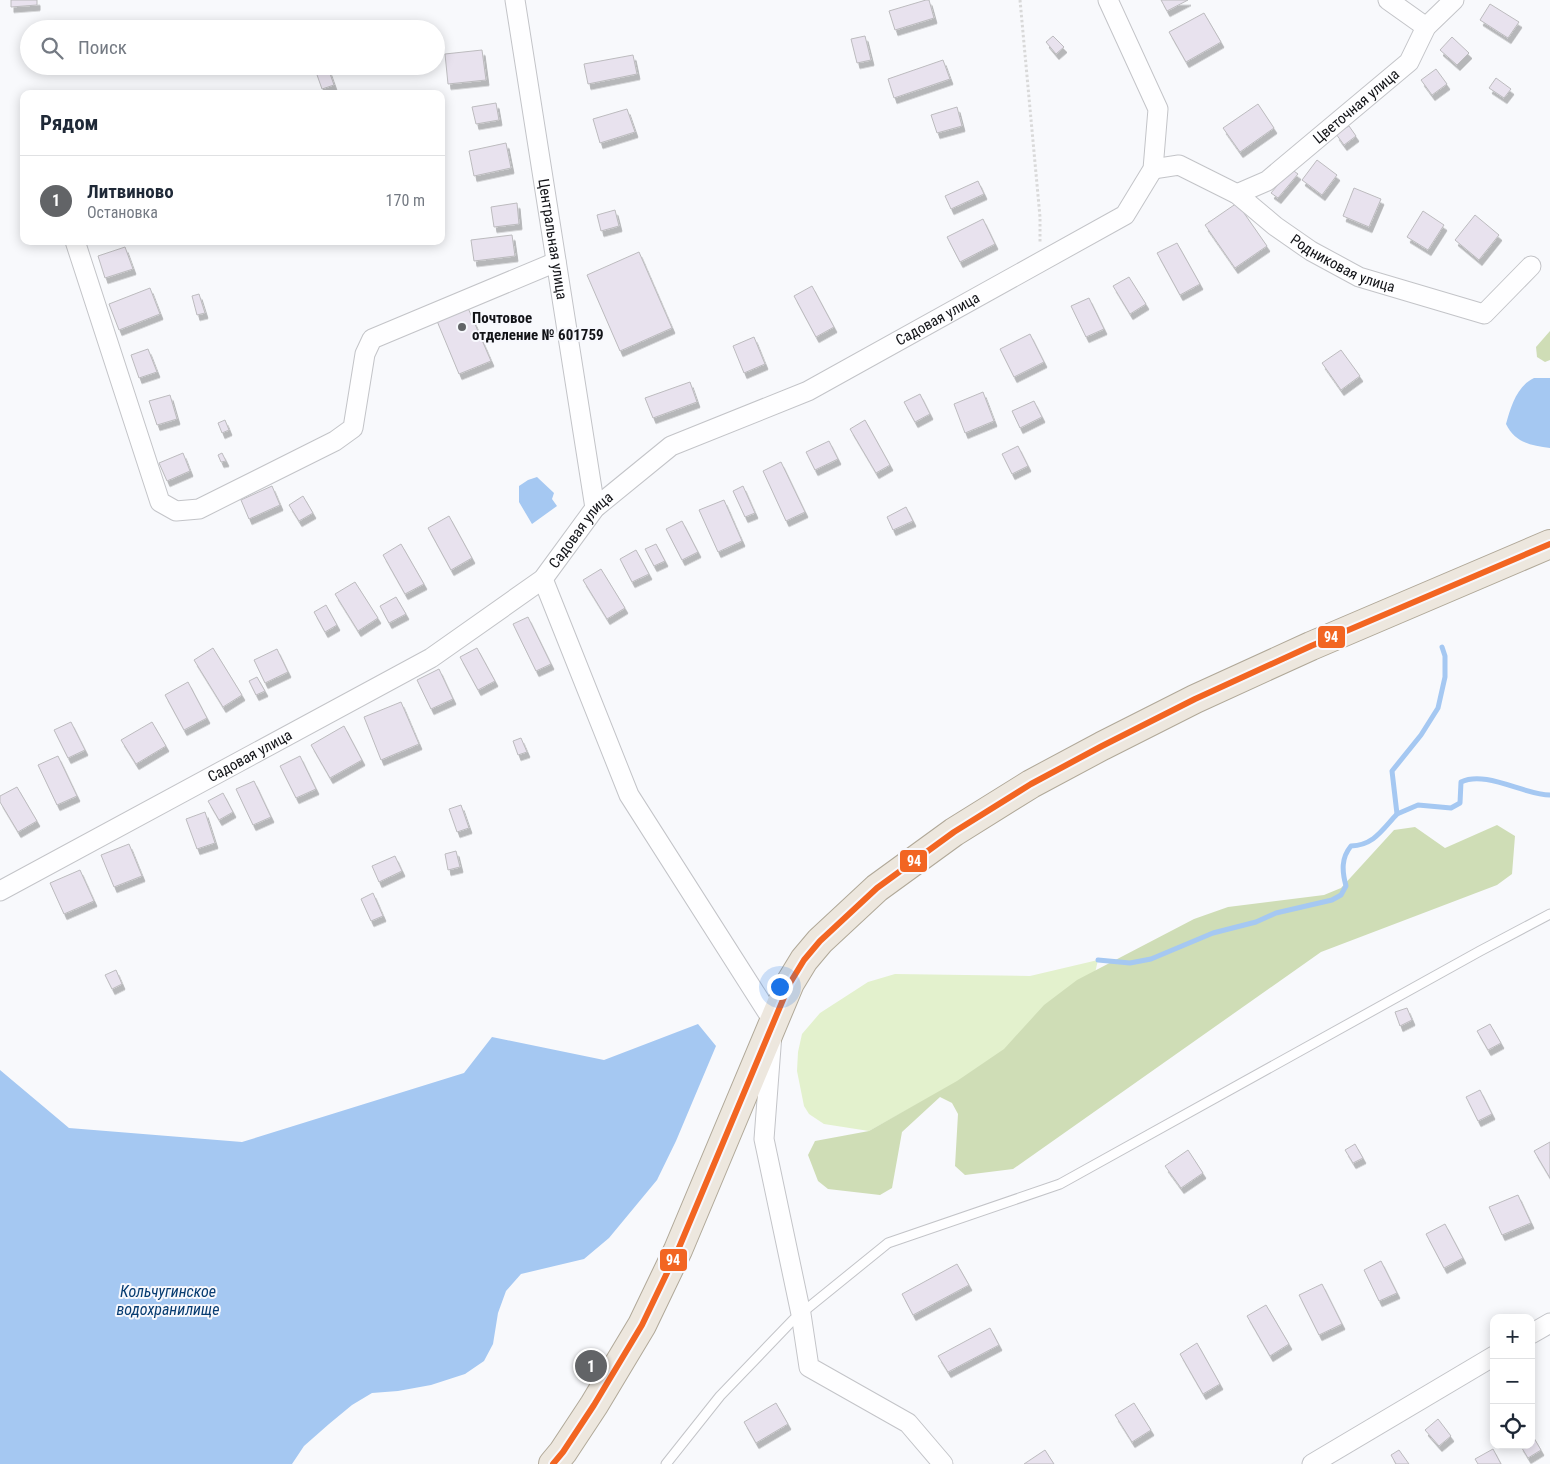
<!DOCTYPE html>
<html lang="ru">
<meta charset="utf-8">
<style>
body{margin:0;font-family:"Roboto Condensed",sans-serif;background:#f6f6f7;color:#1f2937}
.controls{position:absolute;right:15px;bottom:15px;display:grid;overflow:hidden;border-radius:10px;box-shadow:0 2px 12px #0003}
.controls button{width:45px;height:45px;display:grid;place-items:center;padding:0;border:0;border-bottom:1px solid #e0e1e3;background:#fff;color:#1f2937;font:25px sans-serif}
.you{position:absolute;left:779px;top:986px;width:18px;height:18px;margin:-12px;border:4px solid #fff;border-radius:50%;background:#1a73e8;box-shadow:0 0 0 8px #1a73e833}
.badge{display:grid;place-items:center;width:32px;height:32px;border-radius:50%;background:#626467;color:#fff;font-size:16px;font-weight:700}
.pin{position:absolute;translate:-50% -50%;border:2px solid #fff;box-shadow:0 1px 5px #0006}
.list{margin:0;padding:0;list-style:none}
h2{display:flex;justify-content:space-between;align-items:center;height:65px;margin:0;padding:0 20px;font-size:21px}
h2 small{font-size:16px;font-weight:400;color:#747a83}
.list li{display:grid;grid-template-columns:32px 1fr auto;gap:15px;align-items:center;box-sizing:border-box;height:90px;padding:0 20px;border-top:1px solid #e0e1e3}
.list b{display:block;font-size:19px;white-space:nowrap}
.list p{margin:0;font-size:16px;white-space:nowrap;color:#747a83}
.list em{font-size:16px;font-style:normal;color:#747a83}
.icon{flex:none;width:28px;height:28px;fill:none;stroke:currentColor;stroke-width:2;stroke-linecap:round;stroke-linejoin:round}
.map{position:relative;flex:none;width:1550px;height:1464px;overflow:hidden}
.search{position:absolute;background:#fff;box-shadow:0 2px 12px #0003;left:20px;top:20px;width:425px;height:55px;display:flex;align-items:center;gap:12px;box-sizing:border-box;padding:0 18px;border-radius:28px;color:#747a83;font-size:19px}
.panel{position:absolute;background:#fff;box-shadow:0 2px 12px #0003;left:20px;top:90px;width:425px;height:155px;border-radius:10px}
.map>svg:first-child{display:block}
.green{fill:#e3f1cd}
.forest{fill:#cfddb6}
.water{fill:#a5c8f2}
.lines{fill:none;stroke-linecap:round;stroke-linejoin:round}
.stream{stroke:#a5c8f2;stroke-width:5}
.building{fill:#e8e2ee;stroke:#bcbbbe;filter:url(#shadow)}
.service-casing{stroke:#c3c4c8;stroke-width:11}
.minor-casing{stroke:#c3c4c8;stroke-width:21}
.primary-casing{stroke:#b0a898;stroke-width:30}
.path{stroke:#d9d9d9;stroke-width:3;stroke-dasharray:2.5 2.5;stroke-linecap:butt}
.service{stroke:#fefeff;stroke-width:9}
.minor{stroke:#fefeff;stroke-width:19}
.primary{stroke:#ede7de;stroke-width:28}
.bus-1-casing{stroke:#f7f8fd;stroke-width:10}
.bus-1{stroke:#f26522;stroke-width:6}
.poi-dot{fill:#626467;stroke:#f7f8fd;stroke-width:2}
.labels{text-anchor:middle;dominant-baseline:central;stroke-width:4;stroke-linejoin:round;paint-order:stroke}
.street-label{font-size:15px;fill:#121317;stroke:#f7f8fd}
.poi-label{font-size:15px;font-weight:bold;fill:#121317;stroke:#f7f8fd;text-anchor:start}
.water-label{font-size:16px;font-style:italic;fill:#073c71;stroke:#f7f8fd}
.line-badge{stroke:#f7f8fd;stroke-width:2}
.badge-label{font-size:14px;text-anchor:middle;font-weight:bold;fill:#fff}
</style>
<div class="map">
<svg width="1550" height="1464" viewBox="0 0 1550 1464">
<defs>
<filter id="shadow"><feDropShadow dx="3" dy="5.5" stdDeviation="0" flood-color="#0004"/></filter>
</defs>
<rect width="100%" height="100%" fill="#f8f9fc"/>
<path class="green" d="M1098 960 1093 982 980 1076 925 1100 869 1131 824 1124 809 1114 804 1106 797 1071 798 1052 802 1034 820 1013 868 982 895 974 1030 976Z"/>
<g class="forest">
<path d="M1550 331V360L1545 362 1537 357 1536 347Z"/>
<path d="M1497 825 1515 836 1512 874 1497 885 1321 952 1013 1169 965 1175 955 1166 958 1114 952 1103 940 1097 902 1132 892 1188 880 1195 828 1189 818 1181 808 1155 815 1141 869 1131 957 1081 1004 1049 1044 1005 1077 980 1194 919 1228 907 1324 895 1341 888 1394 830 1415 827 1445 848Z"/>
</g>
<g class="water">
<path d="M1534 378H1550V448C1531 445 1515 443 1506 424 1511 406 1517 386 1534 378Z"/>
<path d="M537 477 554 493 552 499 557 506 532 524 519 502V486L528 480Z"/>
<path d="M698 1024 716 1046 676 1141 657 1180 609 1238 584 1259 521 1274 506 1291 498 1313 493 1344 484 1361 465 1374 431 1385 398 1391 372 1393 352 1405 329 1424 304 1446 292 1464H0V1070L69 1128 242 1142 464 1073 492 1037 604 1060Z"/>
</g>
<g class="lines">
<g class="stream">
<path d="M1397 814 1418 805 1451 808 1460 803 1461 782C1486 770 1524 795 1550 795"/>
<path d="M1098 960 1130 963 1151 959 1213 933 1256 922 1276 913 1332 900 1341 895 1346 886C1342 871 1341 858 1351 846 1374 845 1382 830 1397 814L1392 771 1421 735 1438 708 1445 677V656L1442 647"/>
</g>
</g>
<g class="building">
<path d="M11 0H37V5L11 7Z"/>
<path d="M926 0H929L934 18 895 30 889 11Z"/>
<path d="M1161 0H1188L1167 11Z"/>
<path d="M1490 4 1519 22 1508 38 1480 20Z"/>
<path d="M1204 13 1221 42 1186 62 1169 32Z"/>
<path d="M865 36 871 60 857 63 851 39Z"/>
<path d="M1053 36 1064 47 1056 54 1046 42Z"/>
<path d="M1452 37 1469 53 1457 65 1440 50Z"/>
<path d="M482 50 486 80 448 84 445 54Z"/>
<path d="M633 55 637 74 588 84 584 64Z"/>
<path d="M943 60 950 79 894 98 888 79Z"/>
<path d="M328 68 334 85 322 89 316 72Z"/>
<path d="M1436 69 1447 84 1432 95 1421 80Z"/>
<path d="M1496 78 1511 89 1504 98 1489 88Z"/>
<path d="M496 103 499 120 476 124 472 107Z"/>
<path d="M1258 104 1274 128 1240 152 1223 128Z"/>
<path d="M957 107 962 126 937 133 931 115Z"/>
<path d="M627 109 635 132 600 143 593 119Z"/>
<path d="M1349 126 1356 136 1344 145 1336 134Z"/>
<path d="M506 143 511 168 474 176 469 151Z"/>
<path d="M1317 160 1337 175 1322 195 1302 180Z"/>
<path d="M1291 169 1298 174 1278 198 1271 193Z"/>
<path d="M978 181 984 194 951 209 945 196Z"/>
<path d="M1354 188 1381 199 1369 227 1343 216Z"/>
<path d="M517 203 519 224 494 227 491 207Z"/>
<path d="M1237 203 1267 246 1235 268 1205 225Z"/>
<path d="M615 210 619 226 601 231 597 215Z"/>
<path d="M1423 211 1444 225 1428 250 1407 237Z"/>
<path d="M1475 215 1499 235 1479 260 1455 240Z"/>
<path d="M983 219 995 244 960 262 947 237Z"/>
<path d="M512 235 515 256 474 261 471 240Z"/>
<path d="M1177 243 1200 284 1180 295 1157 253Z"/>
<path d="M125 247 133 269 105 278 98 256Z"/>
<path d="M639 252 672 328 620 351 587 275Z"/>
<path d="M1129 277 1146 304 1130 314 1113 286Z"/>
<path d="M812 286 834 327 816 337 794 296Z"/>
<path d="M150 288 160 314 119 330 109 304Z"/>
<path d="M199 294 205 313 197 315 192 296Z"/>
<path d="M1089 298 1104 329 1086 337 1071 306Z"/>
<path d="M468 308 491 361 459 374 437 321Z"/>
<path d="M1030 334 1044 362 1014 377 1000 349Z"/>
<path d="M754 337 765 364 744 373 733 346Z"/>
<path d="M148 349 157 372 139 378 131 355Z"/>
<path d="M1341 350 1360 376 1341 390 1322 363Z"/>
<path d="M690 382 697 402 653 418 645 398Z"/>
<path d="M983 392 994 421 965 433 954 404Z"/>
<path d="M920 394 930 414 915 422 904 402Z"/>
<path d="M170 395 177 419 157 425 149 401Z"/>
<path d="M1034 401 1042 417 1020 428 1012 411Z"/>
<path d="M225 420 229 430 222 433 218 423Z"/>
<path d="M865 420 890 465 876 473 850 429Z"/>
<path d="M829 441 838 459 815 470 806 452Z"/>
<path d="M1018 446 1028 466 1012 474 1002 454Z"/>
<path d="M183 453 190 471 167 481 159 463Z"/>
<path d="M222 453 226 461 221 462 218 455Z"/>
<path d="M781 462 805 512 786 521 763 471Z"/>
<path d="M272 486 280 505 249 519 241 500Z"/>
<path d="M743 486 755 513 745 517 733 491Z"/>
<path d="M303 496 313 513 299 521 289 505Z"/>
<path d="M724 500 742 541 718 552 699 510Z"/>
<path d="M906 507 913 521 893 530 887 517Z"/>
<path d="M449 516 472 558 451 570 428 528Z"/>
<path d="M682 521 698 552 682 560 666 529Z"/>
<path d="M401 544 424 584 405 594 383 555Z"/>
<path d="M656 544 665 561 654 566 645 549Z"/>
<path d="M636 550 649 574 632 582 620 559Z"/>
<path d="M601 569 625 608 607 619 583 580Z"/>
<path d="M355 582 378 618 358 631 335 594Z"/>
<path d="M396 597 406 614 389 623 380 606Z"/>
<path d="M326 605 337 625 325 632 314 612Z"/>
<path d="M528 617 551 664 536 671 513 624Z"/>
<path d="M213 648 242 695 223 707 194 660Z"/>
<path d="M477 648 495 681 478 690 460 657Z"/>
<path d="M277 649 288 672 265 683 254 660Z"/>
<path d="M439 669 453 699 431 709 417 680Z"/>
<path d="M257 677 265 691 256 695 249 681Z"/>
<path d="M188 682 207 718 184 730 165 695Z"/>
<path d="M401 702 419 744 381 760 364 717Z"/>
<path d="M71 722 85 750 68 758 54 730Z"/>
<path d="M152 722 166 746 136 764 121 740Z"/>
<path d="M344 726 362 760 330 778 311 745Z"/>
<path d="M521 738 527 752 518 755 513 741Z"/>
<path d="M58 756 77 796 57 805 38 765Z"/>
<path d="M300 756 316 789 296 798 280 766Z"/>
<path d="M254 781 271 817 253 825 236 789Z"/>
<path d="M17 787 37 821 18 832 0 802V796Z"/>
<path d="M223 793 233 812 219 820 208 801Z"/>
<path d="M461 805 469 828 457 832 449 809Z"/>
<path d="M205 812 215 843 197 849 186 819Z"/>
<path d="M129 844 142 876 114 887 101 855Z"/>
<path d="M456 851 460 867 448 870 445 854Z"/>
<path d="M395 856 402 871 379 882 372 866Z"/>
<path d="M80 870 94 901 64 914 50 883Z"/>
<path d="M373 893 383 916 371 921 361 899Z"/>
<path d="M116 970 122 984 112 989 105 975Z"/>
<path d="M1407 1008 1412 1020 1400 1026 1395 1012Z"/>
<path d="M1490 1024 1501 1043 1488 1050 1477 1031Z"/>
<path d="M1480 1090 1492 1114 1478 1121 1466 1097Z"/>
<path d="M1550 1142V1178L1534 1151Z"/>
<path d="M1355 1144 1363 1158 1353 1163 1345 1150Z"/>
<path d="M1188 1150 1203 1173 1181 1188 1165 1166Z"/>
<path d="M1518 1195 1531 1223 1502 1235 1489 1207Z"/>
<path d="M1445 1224 1463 1258 1444 1268 1426 1234Z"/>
<path d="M1381 1261 1397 1293 1379 1301 1364 1270Z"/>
<path d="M957 1264 969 1285 913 1315 902 1294Z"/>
<path d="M1322 1284 1342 1324 1319 1335 1299 1295Z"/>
<path d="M1266 1305 1289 1344 1270 1356 1247 1316Z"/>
<path d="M990 1328 999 1345 948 1372 938 1356Z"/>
<path d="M1197 1343 1220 1384 1203 1394 1180 1354Z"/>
<path d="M776 1403 788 1424 756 1443 744 1422Z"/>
<path d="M1134 1403 1151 1430 1132 1442 1115 1415Z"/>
<path d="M1438 1419 1451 1436 1439 1446 1425 1430Z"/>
<path d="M1531 1433 1541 1450 1528 1458 1520 1445H1531Z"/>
<path d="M1493 1449 1501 1464H1478L1475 1459Z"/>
<path d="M1045 1450 1054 1464H1024Z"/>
<path d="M1399 1450 1409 1464H1396L1391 1455Z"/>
</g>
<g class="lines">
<defs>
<path id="service" d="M666 1464 720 1396 793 1320 888 1243 1060 1184 1480 951 1550 914"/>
<g id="minor">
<path id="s1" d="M515 0 595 508"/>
<path d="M1388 0 1426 27"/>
<path id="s2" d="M1153 169 1179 165 1237 194 1275 226 1311 251 1359 277 1484 314 1531 266"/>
<path id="s3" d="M1237 194 1267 181 1409 62 1426 27 1454 0"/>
<path d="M75 241 160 502 176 511 199 509 335 441 353 428 365 354 372 339 556 262"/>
<path d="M543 579 629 795 773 1021 764 1139 801 1314 809 1367 908 1423 943 1464"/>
<path id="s4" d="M0 891 431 658 543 579 595 508 671 446 808 391 1125 215 1153 169 1158 109 1108 0"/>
<path d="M1531 1334 1550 1323"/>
<path d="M1312 1464 1494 1356"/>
</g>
<path id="primary" d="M553 1464 563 1452 594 1405 642 1325 678 1250 790 983 804 960 820 941 877 888 954 832 1031 784 1102 746 1195 699 1311 646 1550 544"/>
</defs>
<use href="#service" class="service-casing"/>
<use href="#minor" class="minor-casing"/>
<use href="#primary" class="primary-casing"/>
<path class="path" d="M1020 0 1040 217V244"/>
<use href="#service" class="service"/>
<use href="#minor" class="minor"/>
<use href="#primary" class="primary"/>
<defs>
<path id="bus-1" d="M553 1464 563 1452 594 1405 642 1325 678 1250 790 983 804 960 820 941 877 888 954 832 1031 784 1102 746 1195 699 1311 646 1550 544"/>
</defs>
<use href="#bus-1" class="bus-1-casing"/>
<use href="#bus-1" class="bus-1"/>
</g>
<circle class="poi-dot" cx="462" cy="327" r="5"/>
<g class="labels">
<g class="street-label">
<text stroke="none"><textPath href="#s3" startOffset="149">Цветочная улица</textPath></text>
<text stroke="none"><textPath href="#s1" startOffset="242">Центральная улица</textPath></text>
<text stroke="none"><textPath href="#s2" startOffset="219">Родниковая улица</textPath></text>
<text stroke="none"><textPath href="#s4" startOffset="1109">Садовая улица</textPath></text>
<text stroke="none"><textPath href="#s4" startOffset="689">Садовая улица</textPath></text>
<text stroke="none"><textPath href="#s4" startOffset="284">Садовая улица</textPath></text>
</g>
<g class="poi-label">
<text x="472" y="318">Почтовое<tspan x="472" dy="17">отделение № 601759</tspan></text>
</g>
<g class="water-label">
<text x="168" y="1291">Кольчугинское<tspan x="168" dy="18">водохранилище</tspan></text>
</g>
</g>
<g class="line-badge">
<rect x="1317" y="625" width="29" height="24" rx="5" fill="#f26522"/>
<rect x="899" y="849" width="29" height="24" rx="5" fill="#f26522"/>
<rect x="659" y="1248" width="29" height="24" rx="5" fill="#f26522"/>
</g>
<g class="badge-label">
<text x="1331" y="642">94</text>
<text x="914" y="866">94</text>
<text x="673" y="1265">94</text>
</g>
</svg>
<div class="controls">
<button>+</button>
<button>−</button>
<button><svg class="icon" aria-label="locate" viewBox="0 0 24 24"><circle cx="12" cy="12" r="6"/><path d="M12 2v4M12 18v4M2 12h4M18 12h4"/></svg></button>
</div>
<div class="you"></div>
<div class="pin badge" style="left:591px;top:1366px">1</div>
<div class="search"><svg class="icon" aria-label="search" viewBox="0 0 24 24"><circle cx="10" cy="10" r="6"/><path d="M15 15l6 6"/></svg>Поиск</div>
<section class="panel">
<h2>Рядом<small></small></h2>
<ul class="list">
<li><span class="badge">1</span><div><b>Литвиново</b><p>Остановка</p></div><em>170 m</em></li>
</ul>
</section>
</div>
